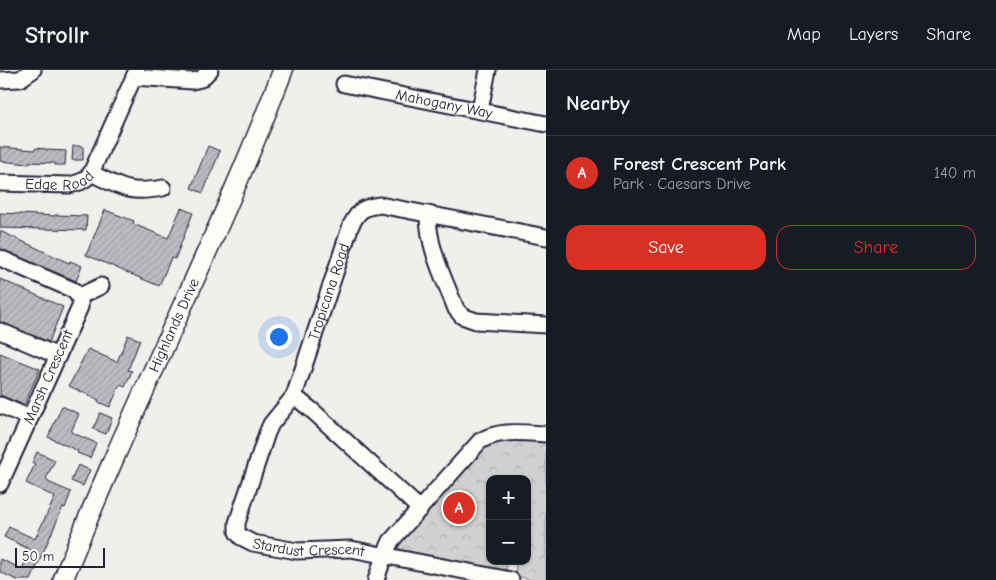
<!DOCTYPE html>
<meta charset="utf-8">
<style>
body{margin:0;font-family:"Comic Neue",sans-serif;background:#20242c;color:#f1f3f6}
.controls{position:absolute;right:15px;bottom:15px;display:grid;overflow:hidden;border-radius:10px;box-shadow:0 1px 4px #0004}
.controls button{width:45px;height:45px;display:grid;place-items:center;padding:0;border:0;border-bottom:1px solid #363941;background:#171b24;color:#f1f3f6;font:25px sans-serif}
.scale{position:absolute;left:15px;bottom:12px;width:90px;box-sizing:border-box;padding-left:5px;border:2px solid #22223b;border-top:0;font-size:14px;line-height:18px;white-space:nowrap;color:#22223b;-webkit-text-stroke:4px #fdfcf7;paint-order:stroke}
.you{position:absolute;left:278px;top:266px;width:18px;height:18px;margin:-12px;border:4px solid #fff;border-radius:50%;background:#1a73e8;box-shadow:0 0 0 8px #1a73e833}
.badge{display:grid;place-items:center;width:32px;height:32px;border-radius:50%;background:#d93025;color:#fff;font-size:16px;font-weight:700}
.pin{position:absolute;translate:-50% -50%;border:2px solid #fff;box-shadow:0 1px 5px #0006}
.list{margin:0;padding:0;list-style:none}
h2{display:flex;justify-content:space-between;align-items:center;height:65px;margin:0;padding:0 20px;font-size:21px}
h2 small{font-size:16px;font-weight:400;color:#9ea1a6}
.list li{display:grid;grid-template-columns:32px 1fr auto;gap:15px;align-items:center;box-sizing:border-box;height:75px;padding:0 20px;border-top:1px solid #363941}
.list b{display:block;font-size:19px;white-space:nowrap}
.list p{margin:0;font-size:16px;white-space:nowrap;color:#9ea1a6}
.list em{font-size:16px;font-style:normal;color:#9ea1a6}
.actions{display:flex;gap:10px;padding:15px 20px}
.actions a{flex:1;padding:11px 0;border:1px solid #d93025;border-radius:15px;text-align:center;font-size:18px;color:#d93025}
.actions .main{background:#d93025;color:#fff}
.map{position:relative;flex:none;width:546px;height:510px;overflow:hidden}
header{display:flex;align-items:center;gap:30px;box-sizing:border-box;height:70px;padding:0 25px;background:#171b24;border-bottom:1px solid #363941}
header strong{font-size:24px}
nav{display:flex;gap:28px;margin-inline-start:auto;font-size:18px}
main{display:flex}
aside{flex:1;background:#171b24}
.map>svg:first-child{display:block}
.park{fill:url(#park-crowns);stroke:#7a7a86;fill-rule:evenodd}
.building{fill:url(#building-hatch);stroke:#22223b}
.lines{fill:none;stroke-linecap:round;stroke-linejoin:round}
.minor-casing{stroke:#22223b;stroke-width:19}
.major-casing{stroke:#22223b;stroke-width:22}
.minor{stroke:#fdfcf7;stroke-width:15}
.major{stroke:#fdfcf7;stroke-width:19}
.labels{text-anchor:middle;dominant-baseline:central;stroke-width:4;stroke-linejoin:round;paint-order:stroke}
.street-label{font-size:15px;fill:#22223b;stroke:#fdfcf7}
</style>
<header>
<strong>Strollr</strong>
<nav><a>Map</a><a>Layers</a><a>Share</a></nav>
</header>
<main>
<div class="map">
<svg width="546" height="510" viewBox="0 0 546 510">
<defs>
<pattern id="park-crowns" width="20" height="18" patternUnits="userSpaceOnUse" patternTransform="scale(1.25)"><rect width="20" height="18" fill="#d2d1d1"/><path d="M2 6a3 3 0 1 1 6 0M12 15a3 3 0 1 1 6 0" fill="none" stroke="#b4b3b4"/></pattern>
<pattern id="building-hatch" width="6" height="6" patternUnits="userSpaceOnUse" patternTransform="scale(1.25)"><rect width="6" height="6" fill="#bcbcc0"/><path d="M-1 1l2-2M0 6l6-6M5 7l2-2" fill="none" stroke="#a1a1a6"/></pattern>
</defs>
<rect width="100%" height="100%" fill="#f0efec"/>
<filter id="ink" filterUnits="userSpaceOnUse"><feTurbulence type="fractalNoise" baseFrequency=".02" numOctaves="2"/><feDisplacementMap in="SourceGraphic" scale="10" xChannelSelector="R" yChannelSelector="G"/><feConvolveMatrix kernelMatrix="1 2 1 2 8 2 1 2 1" color-interpolation-filters="sRGB"/></filter>
<g filter="url(#ink)">
<path class="park" d="M496 369 540 370 546 373V510H531L515 505 516 495 507 492 506 500 503 502 401 483 398 473 486 375ZM490 409H527V491H490Z"/>
<g class="building">
<path d="M73 76H83V90H72Z"/>
<path d="M208 76 220 81 203 123 191 118Z"/>
<path d="M0 77 35 80 36 78 46 79V80L66 81 65 95H55V93L29 92V94L0 91Z"/>
<path d="M181 138 193 143 175 189 171 188 159 216 86 185 105 140 134 151 133 154 168 168Z"/>
<path d="M0 143 55 146V145L87 146 86 160 0 158Z"/>
<path d="M0 161 69 193 70 191 82 196 76 211 0 179Z"/>
<path d="M0 209 63 237 49 272 0 252Z"/>
<path d="M128 265 140 270 128 300 132 301 125 317 120 315 110 337 98 332 99 330 69 316 88 279 117 292Z"/>
<path d="M0 283 40 299 24 335 0 325Z"/>
<path d="M62 336 79 344 71 362 96 373 90 388 77 383 78 381 48 367Z"/>
<path d="M100 343 112 348 106 364 93 359Z"/>
<path d="M37 382 55 390 46 409 48 410V412L71 422 65 438 63 437 31 510H17L0 502V489L22 499 31 480 4 467 9 457 35 469 55 427 26 413 35 394 32 393Z"/>
<path d="M78 395 90 400 83 416 71 411Z"/>
</g>
<g class="lines">
<defs>
<g id="minor">
<path d="M134 7 192 11 201 9 210 0"/>
<path d="M0 10 20 9 33 0"/>
<path id="s1" d="M344 14 546 54"/>
<path d="M480 40 488 0"/>
<path d="M91 103C122 118 128 124 163 118"/>
<path id="s2" d="M0 113 69 115C79 113 85 111 91 103L137 0"/>
<path d="M428 144C428 178 444 208 456 239L462 246 476 251 546 255"/>
<path d="M0 188 73 220C79 226 81 229 80 237L0 414"/>
<path d="M80 226 101 216"/>
<path d="M0 261 58 286"/>
<path id="s3" d="M294 326 271 354 267 363 237 453V462L241 467 253 473 297 481 351 479 511 510"/>
<path d="M0 335 30 348"/>
<path id="s4" d="M420 439 314 342 294 326 351 155C359 140 363 137 380 135L546 167"/>
<path d="M376 510 384 486 391 471 480 371C500 359 523 363 546 364"/>
</g>
<g id="major">
<path id="s5" d="M63 510C131 338 217 173 283 0"/>
</g>
</defs>
<use href="#minor" class="minor-casing"/>
<use href="#major" class="major-casing"/>
<use href="#minor" class="minor"/>
<use href="#major" class="major"/>
</g>
</g>
<g class="labels">
<g class="street-label">
<text stroke="none"><textPath href="#s1" startOffset="102">Mahogany Way</textPath></text>
<text stroke="none"><textPath href="#s2" startOffset="60">Edge Road</textPath></text>
<text stroke="none"><textPath href="#s4" startOffset="279">Tropicana Road</textPath></text>
<text stroke="none"><textPath href="#s5" startOffset="278">Highlands Drive</textPath></text>
<text transform="translate(48 307) rotate(-66)">Marsh Crescent</text>
<text stroke="none"><textPath href="#s3" startOffset="226">Stardust Crescent</textPath></text>
</g>
</g>
</svg>
<div class="controls">
<button>+</button>
<button>−</button>
</div>
<div class="scale">50 m</div>
<div class="you"></div>
<div class="pin badge" style="left:459px;top:438px">A</div>
</div>
<aside>
<h2>Nearby<small></small></h2>
<ul class="list">
<li><span class="badge">A</span><div><b>Forest Crescent Park</b><p>Park · Caesars Drive</p></div><em>140 m</em></li>
</ul>
<div class="actions"><a class="main">Save</a><a>Share</a></div>
</aside>
</main>
